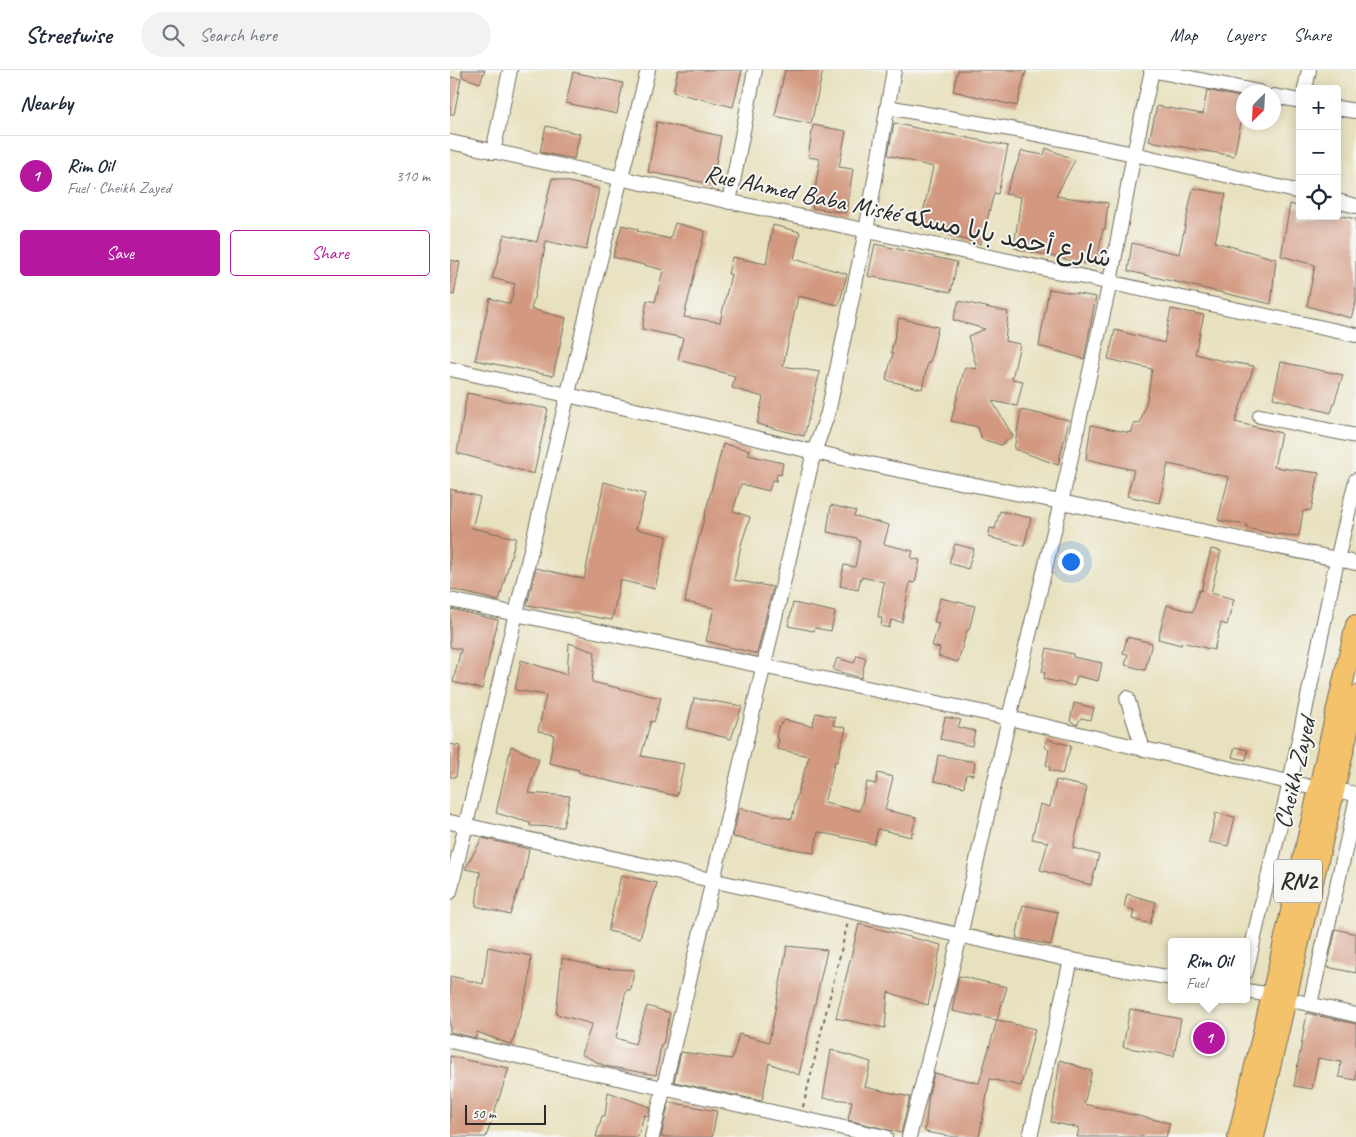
<!DOCTYPE html>
<meta charset="utf-8">
<style>
body{margin:0;font-family:Caveat,"Playpen Sans Arabic",sans-serif;background:#f2f2f3;color:#1f2937}
.controls{position:absolute;right:15px;top:15px;display:grid;overflow:hidden;border-radius:5px;box-shadow:0 2px 12px #0003}
.controls button{width:45px;height:45px;display:grid;place-items:center;padding:0;border:0;border-bottom:1px solid #e0e1e3;background:#fff;color:#1f2937;font:25px sans-serif}
.compass{position:absolute;left:786px;top:15px;width:45px;height:45px;border-radius:50%;background:#fff;box-shadow:0 2px 12px #0003;rotate:204deg}
.scale{position:absolute;left:15px;bottom:12px;width:81px;box-sizing:border-box;padding-left:5px;border:2px solid #2b2b2b;border-top:0;font-size:14px;line-height:18px;white-space:nowrap;color:#2b2b2b;-webkit-text-stroke:4px #f6f6f2;paint-order:stroke}
.you{position:absolute;left:620px;top:491px;width:18px;height:18px;margin:-12px;border:4px solid #fff;border-radius:50%;background:#1a73e8;box-shadow:0 0 0 8px #1a73e833}
.badge{display:grid;place-items:center;width:32px;height:32px;border-radius:50%;background:#b5179e;color:#fff;font-size:16px;font-weight:700}
.pin{position:absolute;translate:-50% -50%;border:2px solid #fff;box-shadow:0 1px 5px #0006}
.popup{position:absolute;left:718px;top:868px;width:82px;height:65px;box-sizing:border-box;display:grid;place-content:center;border-radius:5px;background:#fff;filter:drop-shadow(0 1px 4px #0005);font-size:16px;white-space:nowrap;color:#747a83}
.popup b{font-size:19px;color:#1f2937}
.popup::after{content:'';position:absolute;left:50%;top:100%;margin-left:-10px;border:10px solid transparent;border-top-color:#fff}
.list{margin:0;padding:0;list-style:none}
h2{display:flex;justify-content:space-between;align-items:center;height:65px;margin:0;padding:0 20px;font-size:21px}
h2 small{font-size:16px;font-weight:400;color:#747a83}
.list li{display:grid;grid-template-columns:32px 1fr auto;gap:15px;align-items:center;box-sizing:border-box;height:80px;padding:0 20px;border-top:1px solid #e0e1e3}
.list b{display:block;font-size:19px;white-space:nowrap}
.list p{margin:0;font-size:16px;white-space:nowrap;color:#747a83}
.list em{font-size:16px;font-style:normal;color:#747a83}
.actions{display:flex;gap:10px;padding:15px 20px}
.actions a{flex:1;padding:11px 0;border:1px solid #b5179e;border-radius:5px;text-align:center;font-size:18px;color:#b5179e}
.actions .main{background:#b5179e;color:#fff}
.icon{flex:none;width:28px;height:28px;fill:none;stroke:currentColor;stroke-width:2;stroke-linecap:round;stroke-linejoin:round}
.map{position:relative;flex:none;width:906px;height:1067px;overflow:hidden}
header{display:flex;align-items:center;gap:30px;box-sizing:border-box;height:70px;padding:0 25px;background:#fff;border-bottom:1px solid #e0e1e3}
header strong{font-size:24px}
nav{display:flex;gap:28px;margin-inline-start:auto;font-size:18px}
.search{width:350px;height:45px;background:#f2f2f3;display:flex;align-items:center;gap:12px;box-sizing:border-box;padding:0 18px;border-radius:28px;color:#747a83;font-size:19px}
main{display:flex}
aside{flex:1;background:#fff}
.map>svg:first-child{display:block}
.building{fill:#d39980}
.lines{fill:none;stroke-linecap:round;stroke-linejoin:round}
.minor-casing{stroke:#6d6b5e;stroke-width:16}
.highway-casing{stroke:#6d6b5e;stroke-width:22}
.path{stroke:#6d6b5e;stroke-width:2;stroke-dasharray:4 4;stroke-linecap:butt}
.minor{stroke:#fff;stroke-width:14}
.highway{stroke:#f4c26a;stroke-width:20}
.labels{text-anchor:middle;dominant-baseline:central;stroke-width:4;stroke-linejoin:round;paint-order:stroke}
.shield{fill:#f6f6f2;stroke:#686867;stroke-width:1}
.shield-label{font-size:24px;font-weight:bold;fill:#2b2b2b}
.street-label{font-size:25px;fill:#2b2b2b;stroke:#f6f6f2}
</style>
<header>
<strong>Streetwise</strong>
<div class="search"><svg class="icon" aria-label="search" viewBox="0 0 24 24"><circle cx="10" cy="10" r="6"/><path d="M15 15l6 6"/></svg>Search here</div>
<nav><a>Map</a><a>Layers</a><a>Share</a></nav>
</header>
<main>
<aside>
<h2>Nearby<small></small></h2>
<ul class="list">
<li><span class="badge">1</span><div><b>Rim Oil</b><p>Fuel · Cheikh Zayed</p></div><em>310 m</em></li>
</ul>
<div class="actions"><a class="main">Save</a><a>Share</a></div>
</aside>
<div class="map">
<svg width="906" height="1067" viewBox="0 0 906 1067">
<rect width="100%" height="100%" fill="#f6f6f2"/>
<filter id="ink" filterUnits="userSpaceOnUse"><feTurbulence type="fractalNoise" baseFrequency=".02" numOctaves="2"/><feDisplacementMap in="SourceGraphic" scale="10" xChannelSelector="R" yChannelSelector="G"/><feConvolveMatrix kernelMatrix="1 2 1 2 8 2 1 2 1" color-interpolation-filters="sRGB"/></filter>
<filter id="wash" filterUnits="userSpaceOnUse"><feTurbulence type="fractalNoise" baseFrequency=".0096" numOctaves="4" result="noise"/><feDisplacementMap in="SourceGraphic" scale="20" xChannelSelector="R" yChannelSelector="G"/><feGaussianBlur stdDeviation="1.12" result="paint"/><feColorMatrix in="noise" values="0 0 0 0 0 0 0 0 0 0 0 0 0 0 0 0 0 1.4 0 .05"/><feComposite in="paint" operator="in"/></filter>
<g filter="url(#wash)">
<rect width="100%" height="100%" fill="#e8e1be"/>
<g id="blocks">
<g class="building">
<path d="M12 0H35L30 13 12 7Z"/>
<path d="M228 0H292L283 37 223 22Z"/>
<path d="M335 0H373L361 54 325 46Z"/>
<path d="M508 0H576L567 36 503 21Z"/>
<path d="M123 2 173 13 167 44 116 33Z"/>
<path d="M0 7 11 9 4 44H0Z"/>
<path d="M757 20 794 28V38L784 86 699 71 707 36 753 44Z"/>
<path d="M207 52 271 66 262 114 198 102Z"/>
<path d="M444 53 493 64V63L558 76 548 124 544 123 531 174 501 166 502 165 470 157 483 97 438 85Z"/>
<path d="M363 55 396 61 389 97 403 99 396 143 362 138 370 89 358 87Z"/>
<path d="M96 56 130 64 124 89 90 82Z"/>
<path d="M596 78 625 90 606 126 658 133 655 159H653L646 196 564 178 571 127 555 124 572 81 594 85Z"/>
<path d="M102 108 149 119 136 180 96 171 90 204 81 239 116 248 103 306 25 290 40 228 60 234 65 214 42 208 48 190 54 164 87 172Z"/>
<path d="M743 118 776 124 765 172 826 189 821 234 678 201 682 173 729 184Z"/>
<path d="M840 134 850 137V146H887V145L906 149V232L901 248 857 236 865 195 831 186Z"/>
<path d="M225 153 255 161 234 247 270 252 281 204H278L282 187 316 194 323 155 350 162 344 189 397 204 389 235 348 226 333 296 370 302 354 366 307 354 313 327 282 318 285 306 256 298V297L228 290 233 268 192 259 197 230 205 232 213 200 163 187 172 155 188 159 187 161 220 169Z"/>
<path d="M425 174 507 192 501 222 418 206Z"/>
<path d="M0 190 10 192 4 225 0 224Z"/>
<path d="M599 219 646 227 634 289 589 276Z"/>
<path d="M509 231 558 242 555 271 570 274 562 309 573 311 567 336 542 331 563 366 551 375 532 369 528 357 501 351 515 297 527 299 518 266 535 259 503 250Z"/>
<path d="M721 239 754 245 745 284 773 291 804 296 785 352 831 363 824 397 869 403 861 440 853 441 849 466 823 464 797 458V455L768 450 779 407 718 394 709 433 677 426 684 400 636 389 641 355 681 363 684 354 690 353 697 330 702 299 658 289 665 260 714 273Z"/>
<path d="M449 248 488 257 480 292H478L472 319 436 310 443 283 441 282Z"/>
<path d="M831 292 893 305 881 343 823 328Z"/>
<path d="M17 323 98 339 84 404 7 383Z"/>
<path d="M571 340 619 350 608 395 564 379Z"/>
<path d="M273 374 300 380 298 385 333 393 331 405 327 404 326 411 322 410 319 421 291 414 283 441 300 447 291 475 284 510 323 517 307 584 256 571 264 538 235 532 241 499Z"/>
<path d="M154 412 195 424 186 459 217 466 205 519 170 510 162 550 77 535 86 498 134 509Z"/>
<path d="M0 419 30 427 22 458 66 468 49 531 0 519Z"/>
<path d="M381 435 406 441 404 446 439 455 434 474 463 481 461 488 470 490 465 513 460 512 452 552 441 550 439 558 431 556 432 548 428 547 434 512 411 507 408 520 390 516 394 495 405 497 410 471 407 470V468L377 462Z"/>
<path d="M550 441 581 448 574 476 538 467 540 458 545 459Z"/>
<path d="M505 474 524 479 518 499 499 493Z"/>
<path d="M761 479 771 481 761 523 784 529 777 555 771 553 764 580 732 572 731 575 708 569 717 535 743 542 749 520 751 521Z"/>
<path d="M490 528 525 536 519 560H517L508 592 488 586 490 578 482 576 489 553 484 552Z"/>
<path d="M343 533 385 542 381 561 365 558 364 561 338 556Z"/>
<path d="M0 539 48 550 32 619 3 612 11 579 0 577Z"/>
<path d="M677 567 702 573 695 600 675 595 678 584 673 583Z"/>
<path d="M119 573 145 582 142 612 211 628 204 652 201 651 191 686 234 694 227 726 159 711 128 702 129 700 99 693 104 665 88 661 96 625 65 620 71 590 117 605Z"/>
<path d="M597 578 623 584V587L652 593 648 611 627 606 624 616 594 609 595 603 592 602Z"/>
<path d="M407 585 416 588 411 608 383 600 387 588 404 593Z"/>
<path d="M244 628 292 636 281 669 237 658Z"/>
<path d="M624 633 644 638 641 650 631 648 627 655 620 651Z"/>
<path d="M366 643 385 647 383 655 396 658 387 692 385 691 374 733 410 741 417 712 426 714 428 703 443 707 435 740 466 747 461 767 428 759 424 774 368 762 364 783 283 767 289 738 342 749 348 721 359 686 327 679 329 669 326 668 328 657 335 650 362 656Z"/>
<path d="M495 647 511 650 508 657 525 661 522 676 490 669Z"/>
<path d="M597 669 621 676 612 704 599 700 600 697 596 695 599 680 595 677Z"/>
<path d="M0 674 10 676 6 707H0Z"/>
<path d="M61 676 89 689 78 723 120 726 113 757 80 756V753L46 743Z"/>
<path d="M785 677 798 680 796 690 782 687Z"/>
<path d="M488 685 525 692 523 705 516 704 514 717 484 711Z"/>
<path d="M606 710 637 717 623 778 649 785 641 815 618 809V808L590 800 598 772 582 769 590 734 600 737Z"/>
<path d="M766 743 785 747 778 776 759 772Z"/>
<path d="M32 768 79 779 73 811H71L60 845 26 836 30 802 15 799Z"/>
<path d="M171 805 207 813 190 868 158 861Z"/>
<path d="M677 824 706 832 700 854 682 849 684 840 674 837Z"/>
<path d="M573 835 608 842 601 875 566 868Z"/>
<path d="M409 854 491 875 478 935 438 922 435 958 386 948Z"/>
<path d="M886 859 906 864V903L877 897Z"/>
<path d="M337 876 377 880 349 1005 319 993 312 1031 224 1012 231 982 282 989 289 964 319 972Z"/>
<path d="M38 877 81 886 79 913 62 975 27 962 26 968 0 962V906L33 914Z"/>
<path d="M112 888 150 898 184 900 181 920H176L166 968 185 974 197 936 220 943 213 974H211L206 1005 155 996 131 984 142 954 106 944Z"/>
<path d="M509 906 557 917 547 950 502 941Z"/>
<path d="M680 939 731 949 724 986 673 977Z"/>
<path d="M857 943 906 954V1010L889 1007 891 992 868 988 862 1019 844 1016Z"/>
<path d="M547 950 585 959 571 1016 540 1009 529 1067H505L475 1062 479 1023 484 1003 529 1013Z"/>
<path d="M748 960 771 964 768 977 746 972Z"/>
<path d="M381 980 421 992 415 1017 460 1027 451 1063 398 1050 402 1031 373 1028Z"/>
<path d="M0 986 20 991 59 998 36 1067H0Z"/>
<path d="M610 990 642 1001 634 1034 720 1053 716 1067H627L629 1058 601 1052Z"/>
<path d="M158 1022 200 1037 198 1046 194 1045 188 1067H146L152 1046H155Z"/>
<path d="M219 1032 267 1041 262 1067H211Z"/>
</g>
</g>
</g>
<g filter="url(#ink)">
<use href="#blocks" fill-opacity="0" stroke="#6d6b5e" stroke-width="1"/>
<g class="lines">
<defs>
<g id="minor">
<path d="M701 0 809 22"/>
<path d="M855 19 859 0"/>
<path d="M824 26 850 31"/>
<path d="M437 37 566 60 684 84 850 122"/>
<path d="M887 38 906 41"/>
<path d="M0 72 906 265"/>
<path d="M43 82 60 0"/>
<path d="M887 131 906 136"/>
<path d="M279 132 305 0"/>
<path d="M0 299 239 352 364 382 439 398 611 432 906 493"/>
<path d="M810 346 906 366"/>
<path d="M0 530 559 648 869 719"/>
<path d="M677 628 693 679"/>
<path d="M884 720 906 724"/>
<path d="M0 752 621 890 722 908"/>
<path d="M0 822 143 218 198 0"/>
<path d="M796 902 840 712 887 490 906 410"/>
<path d="M796 921 822 925"/>
<path d="M837 929 906 945"/>
<path d="M860 934 906 732"/>
<path d="M0 971 435 1067"/>
<path d="M202 1067 286 713 364 382 378 343 416 161 444 0"/>
<path d="M459 1067 510 866 559 648 611 432 660 212 684 84 702 0"/>
<path d="M580 1067 621 890"/>
</g>
<g id="highway">
<path d="M788 1067 822 925 906 555"/>
<path d="M804 1067 906 626"/>
</g>
</defs>
<use href="#minor" class="minor-casing"/>
<use href="#highway" class="highway-casing"/>
<path class="path" d="M353 1037 398 852"/>
<use href="#minor" class="minor"/>
<use href="#highway" class="highway"/>
</g>
</g>
<g class="labels">
<rect class="shield" x="824" y="789.5" width="48" height="43" rx="4"/>
<g class="shield-label">
<text x="848" y="811">RN2</text>
</g>
<g class="street-label">
<text transform="translate(458 146) rotate(12)">Rue Ahmed Baba Miské شارع أحمد بابا مسكه</text>
<text transform="translate(845 703) rotate(-77)">Cheikh Zayed</text>
</g>
</g>
</svg>
<div class="controls">
<button>+</button>
<button>−</button>
<button><svg class="icon" aria-label="locate" viewBox="0 0 24 24"><circle cx="12" cy="12" r="6"/><path d="M12 2v4M12 18v4M2 12h4M18 12h4"/></svg></button>
</div>
<svg class="compass" viewBox="-18 -18 36 36"><path d="M0-13l5 13h-10z" fill="#e53935"/><path d="M0 13l5-13h-10z" fill="#747a83"/></svg>
<div class="scale">50 m</div>
<div class="you"></div>
<div class="pin badge" style="left:759px;top:968px">1</div>
<div class="popup"><b>Rim Oil</b>Fuel</div>
</div>
</main>
